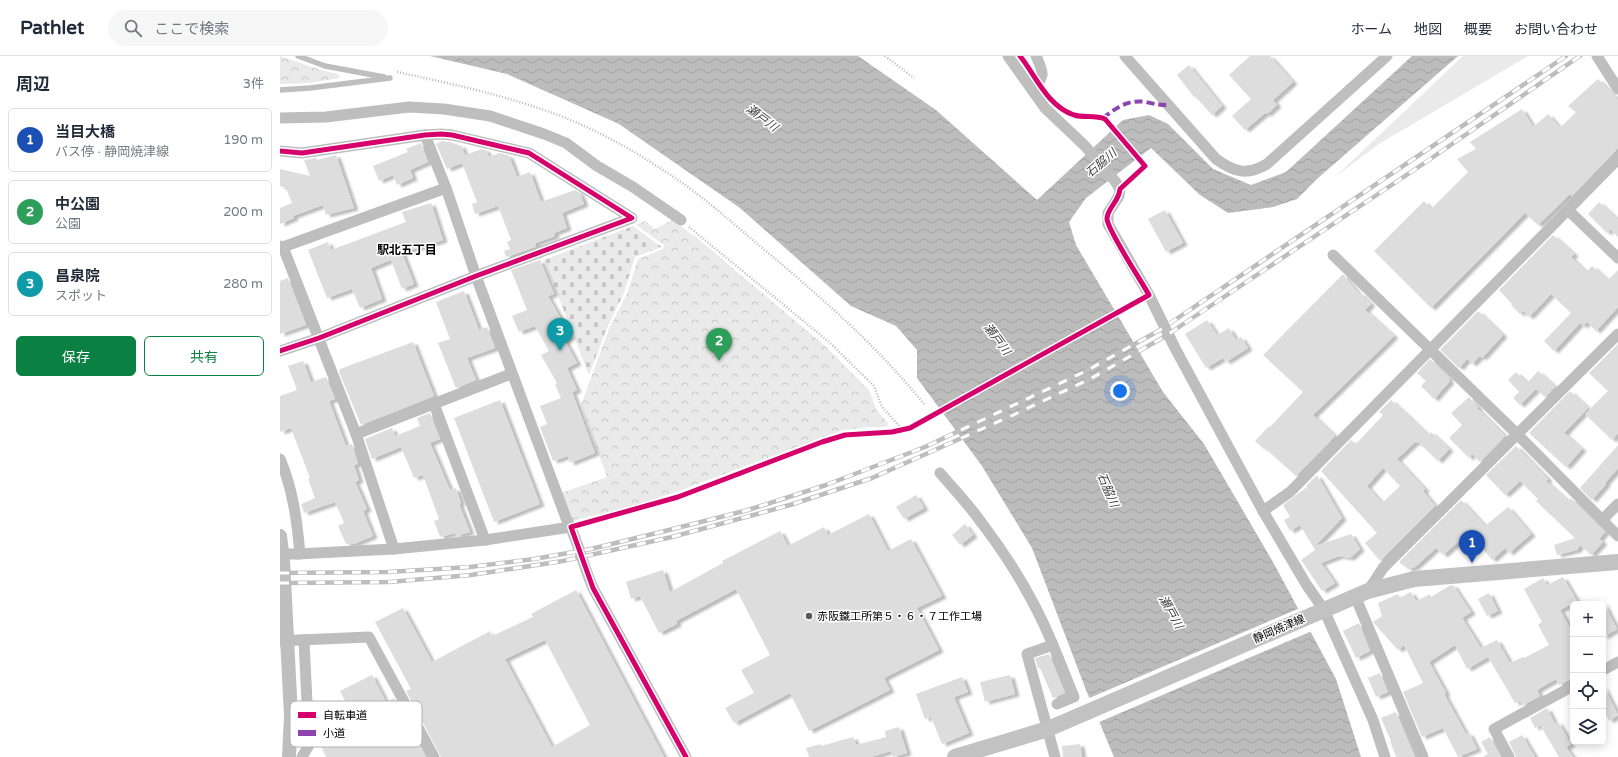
<!DOCTYPE html>
<html lang="ja">
<meta charset="utf-8">
<style>
body{margin:0;font-family:"Varela Round","Noto Sans JP",sans-serif;background:#f6f6f7;color:#1f2937}
.controls{position:absolute;right:12px;bottom:12px;display:grid;overflow:hidden;border-radius:6px;box-shadow:0 2px 10px #0003}
.controls button{width:36px;height:36px;display:grid;place-items:center;padding:0;border:0;border-bottom:1px solid #e0e1e3;background:#fff;color:#1f2937;font:20px sans-serif}
.you{position:absolute;left:840px;top:335px;width:14px;height:14px;margin:-10px;border:3px solid #fff;border-radius:50%;background:#1a73e8;box-shadow:0 0 0 6px #1a73e833}
.badge{display:grid;place-items:center;width:26px;height:26px;border-radius:50%;background:#0b8043;color:#fff;font-size:13px;font-weight:700}
.pin{position:absolute;translate:-50% -33px;filter:drop-shadow(0 1px 2px #0008)}
.pin::after{content:'';position:absolute;top:21px;width:14px;height:12px;background:inherit;clip-path:polygon(0 0,100% 0,50% 100%)}
.list{margin:0;padding:0;list-style:none}
h2{display:flex;justify-content:space-between;align-items:center;height:52px;margin:0;padding:0 16px;font-size:17px}
h2 small{font-size:13px;font-weight:400;color:#747a83}
.list li{display:grid;grid-template-columns:26px 1fr auto;gap:12px;align-items:center;box-sizing:border-box;height:64px;margin:0 8px 8px;padding:0 8px;border:1px solid #e0e1e3;border-radius:6px}
.list b{display:block;font-size:15px;white-space:nowrap}
.list p{margin:0;font-size:13px;white-space:nowrap;color:#747a83}
.list em{font-size:13px;font-style:normal;color:#747a83}
.actions{display:flex;gap:8px;padding:12px 16px}
.actions a{flex:1;padding:9px 0;border:1px solid #0b8043;border-radius:6px;text-align:center;font-size:14px;color:#0b8043}
.actions .main{background:#0b8043;color:#fff}
.icon{flex:none;width:22px;height:22px;fill:none;stroke:currentColor;stroke-width:2;stroke-linecap:round;stroke-linejoin:round}
.map{position:relative;flex:none;width:1338px;height:701px;overflow:hidden}
header{display:flex;align-items:center;gap:24px;box-sizing:border-box;height:56px;padding:0 20px;background:#fff;border-bottom:1px solid #e0e1e3}
header strong{font-size:19px}
nav{display:flex;gap:22px;margin-inline-start:auto;font-size:14px}
.search{width:280px;height:36px;background:#f6f6f7;display:flex;align-items:center;gap:10px;box-sizing:border-box;padding:0 14px;border-radius:22px;color:#747a83;font-size:15px}
main{display:flex}
aside{flex:1;background:#fff}
.map>svg:first-child{display:block}
.green{fill:#eaeaea}
.cemetery{fill:url(#cemetery-stones)}
.park{fill:url(#park-crowns)}
.water{fill:url(#water-waves)}
.pier{fill:#fff}
.building{fill:#ddd;fill-rule:evenodd;filter:url(#shadow)}
.lines{fill:none;stroke-linecap:round;stroke-linejoin:round}
.path{stroke:#b8b8b8;stroke-width:2.5;stroke-dasharray:1 2;stroke-linecap:butt}
.service{stroke:#bebebe;stroke-width:5.5}
.minor{stroke:#bebebe;stroke-width:11}
.tertiary{stroke:#bebebe;stroke-width:14}
.secondary{stroke:#c2c2c2;stroke-width:16}
.rail-casing{stroke:#bdbdbd;stroke-width:4.5}
.rail{stroke:#fff;stroke-width:3;stroke-dasharray:9;stroke-linecap:butt}
.minor-bridge{stroke:#bebebe;stroke-width:11}
.quiet{stroke:#8e44ad;stroke-width:4;stroke-dasharray:8 4;stroke-linecap:butt}
.cycleway-casing{stroke:#fff;stroke-width:8}
.cycleway{stroke:#d6006c;stroke-width:5}
.poi-dot{fill:#595959;stroke:#fff;stroke-width:1.5}
.labels{text-anchor:middle;dominant-baseline:central;stroke-width:3;stroke-linejoin:round;paint-order:stroke}
.poi-label{font-size:11px;fill:#000;stroke:#fff;text-anchor:start}
.street-label{font-size:11px;fill:#000;stroke:#fff}
.water-label{font-size:12px;font-style:italic;fill:#414141;stroke:#fff}
.neighbourhood-label{font-size:12px;font-weight:bold;fill:#000;stroke:#fff}
.key{fill:#fff;stroke:#b2b2b2;stroke-width:1}
.key-label{font-size:11px;fill:#000}
</style>
<header>
<strong>Pathlet</strong>
<div class="search"><svg class="icon" aria-label="search" viewBox="0 0 24 24"><circle cx="10" cy="10" r="6"/><path d="M15 15l6 6"/></svg>ここで検索</div>
<nav><a>ホーム</a><a>地図</a><a>概要</a><a>お問い合わせ</a></nav>
</header>
<main>
<aside>
<h2>周辺<small>3件</small></h2>
<ul class="list">
<li><span class="badge" style="background:#1a4fb4">1</span><div><b>当目大橋</b><p>バス停 · 静岡焼津線</p></div><em>190 m</em></li>
<li><span class="badge" style="background:#2e9e5b">2</span><div><b>中公園</b><p>公園</p></div><em>200 m</em></li>
<li><span class="badge" style="background:#0f9aa8">3</span><div><b>昌泉院</b><p>スポット</p></div><em>280 m</em></li>
</ul>
<div class="actions"><a class="main">保存</a><a>共有</a></div>
</aside>
<div class="map">
<svg width="1338" height="701" viewBox="0 0 1338 701">
<defs>
<pattern id="cemetery-stones" width="16" height="16" patternUnits="userSpaceOnUse"><rect width="16" height="16" fill="#eaeaea"/><path d="M2 7V4a2 2 0 0 1 4 0v3zM10 15v-3a2 2 0 0 1 4 0v3z" fill="#c7c7c7"/></pattern>
<pattern id="park-crowns" width="20" height="18" patternUnits="userSpaceOnUse"><rect width="20" height="18" fill="#eaeaea"/><path d="M2 6a3 3 0 1 1 6 0M12 15a3 3 0 1 1 6 0" fill="none" stroke="#c7c7c7"/></pattern>
<pattern id="water-waves" width="16" height="10" patternUnits="userSpaceOnUse"><rect width="16" height="10" fill="#bcbcbc"/><path d="M0 5q4-4 8 0t8 0" fill="none" stroke="#a0a0a0"/></pattern>
<filter id="shadow"><feDropShadow dx="4.5" dy="2.5" stdDeviation="1" flood-color="#0004"/></filter>
</defs>
<rect width="100%" height="100%" fill="#fff"/>
<path class="green" d="M1183 0H1248L1099 88 1056 120Z"/>
<path class="cemetery" d="M353 170 382 191 355 201 344 237 327 272 309 319 264 204Z"/>
<g class="park">
<path d="M0 0 44 15 58 18 60 22 30 27 0 28Z"/>
<path d="M392 164 417 182 545 290 589 334 597 355 608 367 607 371H588L563 374 396 436 353 450 291 465 281 437 327 421 301 349 329 273 347 238 358 203 383 193 384 189 356 169 365 165 375 173Z"/>
</g>
<path class="water" d="M150 0H578L656 54 757 144 843 64 869 59 888 68 933 113 971 129 1006 116 1132 0H1178L1038 122 1017 143 993 151 948 157 920 139 871 92 806 142 789 166 796 189 883 336 924 388 993 506 1056 623 1081 701H834L806 634 752 492 702 410 637 322V294L616 270 571 250 460 152 339 68 227 18Z"/>
<path class="pier" d="M1020 552 1032 575 817 667 807 643Z"/>
<g class="building">
<path d="M970 0H990L1013 26 993 44 997 49 987 58 985 57 965 74 952 60 971 43 949 19Z"/>
<path d="M909 9 942 50 932 59 915 40 914 41 897 19Z"/>
<path d="M1318 23 1338 44V92L1292 140 1290 138 1258 169 1245 157 1151 252 1094 195 1144 145 1151 153 1188 116 1177 103 1196 93 1190 86 1242 53 1253 71 1268 58 1280 72 1296 56 1288 50Z"/>
<path d="M162 85 174 87 175 91 181 89 185 99 202 93 206 94 209 101 220 97 229 100 237 121 250 116 261 146 295 134 300 137 304 148 282 157 287 172 274 177 275 180 256 187V189L255 191 226 201 224 195 230 193 227 186 231 184 218 150 195 158 192 148 197 146 182 107 167 113 156 88Z"/>
<path d="M141 87 148 106 130 114 133 122 117 129 113 119 99 125 93 110 128 96 126 93Z"/>
<path d="M56 99 74 152 46 159 43 149 13 160 14 162 0 168V152L12 147 6 132 0 130V113L30 120 24 104 36 102 37 104Z"/>
<path d="M1319 146 1338 164V181L1330 173 1327 177 1308 158Z"/>
<path d="M151 147 163 184 122 197 134 228 122 233 111 204 91 212 102 243 80 252 72 233 47 242 28 194 48 186 51 194 126 166 122 156Z"/>
<path d="M885 154 903 187 886 196 868 163Z"/>
<path d="M1273 179 1294 198 1291 201 1306 216 1312 210 1328 224 1338 214V251L1316 275 1307 266 1303 270 1300 267 1274 295 1264 285 1291 257 1271 238 1249 261 1243 255 1240 258 1231 249 1232 248 1219 234Z"/>
<path d="M260 204 274 238 268 240 291 281 285 285 297 307 287 312 297 334 292 336 315 397 290 407 288 400 273 405 260 371 267 368 260 350 281 342 275 328 277 327 261 299 269 295 255 270 239 276 232 260 247 254 231 214Z"/>
<path d="M1063 218 1079 238 1080 237 1091 248 1085 254 1114 280 1033 359 1055 380 1016 420 985 392 984 393 975 385 989 370 990 371 1023 336 983 299Z"/>
<path d="M8 222 26 269 0 278V225Z"/>
<path d="M184 235 199 274 207 271 215 292 187 302 196 324 176 332 158 287 170 283 156 246Z"/>
<path d="M1198 255 1223 279 1202 302 1200 300 1192 308 1187 303 1179 312 1160 294Z"/>
<path d="M927 264 937 279 949 272 956 284 961 281 968 292 946 306 943 302 926 312 905 278Z"/>
<path d="M133 286 154 340 81 369 59 316 60 315V313Z"/>
<path d="M1338 288V377L1332 384 1305 358 1328 335 1309 317Z"/>
<path d="M1150 303 1169 322 1168 323 1170 325 1154 343 1141 330 1146 325 1137 317Z"/>
<path d="M23 305 31 326 46 321 55 343 49 345 66 390 72 388 78 408 74 409 79 424 75 426 87 453 83 455 93 480 74 488H66L58 470 64 467 55 446 24 457 21 448 35 442 28 423 30 422 11 372 0 376V340L17 334 8 310Z"/>
<path d="M1258 315 1275 331 1265 341 1256 333 1240 349 1233 342 1239 336 1228 324 1236 316 1247 327Z"/>
<path d="M1290 335 1308 352 1284 377 1302 393 1286 411 1249 377Z"/>
<path d="M1189 341 1198 351 1197 352 1225 380 1200 406 1192 398 1189 402 1169 382 1182 369 1171 357Z"/>
<path d="M220 344 260 448 214 466 174 362Z"/>
<path d="M1111 344 1148 379 1151 376 1169 393 1158 405 1138 386 1136 387 1135 386 1117 403 1145 433 1143 435 1155 450 1100 505 1085 487 1097 477 1041 415 1071 384 1076 388 1103 359 1099 356ZM1103 412 1120 430 1102 447 1087 430Z"/>
<path d="M150 357 160 383 150 387 170 434 176 432 181 447 179 448 190 476 180 479 177 480 175 477 160 481 154 465 159 463 143 419 134 422 121 391 92 403 85 383 112 372 115 380 140 370 137 362Z"/>
<path d="M1338 389V412L1325 427 1326 428 1312 444 1300 432Z"/>
<path d="M1236 390 1268 423 1266 425 1288 445 1291 442 1325 476 1319 483 1323 486 1311 499 1300 489 1297 494 1277 499 1274 489 1295 482 1256 445 1258 443 1240 425 1225 439 1206 419Z"/>
<path d="M1037 419 1062 462 1035 490 1071 478 1080 493 1070 502 1059 500 1041 507 1055 527 1042 535 1021 504 1035 494 1020 469 1010 475 1004 464 1010 461 1003 449 1027 431 1026 430Z"/>
<path d="M636 439 644 452 624 463 616 451Z"/>
<path d="M1181 444 1205 470 1228 451 1251 478 1229 497 1225 492 1212 504 1189 476 1163 499 1156 492 1135 511 1129 513 1120 507V505Z"/>
<path d="M589 458 608 495 631 483 662 540 637 552 659 594 604 622 610 634 529 675 510 637 454 667 445 652 474 637 461 614 490 599 456 533 396 565 397 568 379 577 360 540 351 543 346 526 383 514 390 536 443 507 442 505 500 475 508 490 544 471 548 479Z"/>
<path d="M685 468 693 479 680 489 672 479Z"/>
<path d="M1283 521 1297 545 1280 554 1293 577V622L1279 629 1276 623 1257 634 1260 640 1243 649 1240 645 1235 647 1208 601 1187 613 1175 589 1149 606 1166 637 1164 638 1186 678 1189 677 1197 693 1178 701 1163 672 1142 681 1123 636 1143 627 1124 589 1118 594 1093 566 1102 560 1098 547 1118 538 1120 542 1131 536 1136 545 1150 538 1151 541 1169 530 1173 529 1191 556 1182 562 1201 592 1217 584 1230 607 1243 601 1244 602 1269 589 1258 569 1262 566 1244 533 1263 522 1267 529Z"/>
<path d="M296 534 384 701H161L126 635 131 633 95 566 123 552 152 606 210 575 212 580 253 561 251 558ZM265 584 310 669 272 691 225 603Z"/>
<path d="M1209 537 1218 555 1207 560 1198 543Z"/>
<path d="M1323 546 1337 573 1323 581Z"/>
<path d="M1079 567 1090 595 1076 602 1063 575Z"/>
<path d="M769 598 785 637 773 642 760 612H758L755 602Z"/>
<path d="M1100 617 1108 636 1096 641 1088 622Z"/>
<path d="M92 619 106 646 114 642 146 701H46L38 683 74 663 60 635Z"/>
<path d="M730 619 735 638 705 646 700 626Z"/>
<path d="M682 621 688 636 674 641 689 677 662 688 651 661 645 663 636 638Z"/>
<path d="M1323 630 1338 659 1329 665 1323 653Z"/>
<path d="M1267 652 1275 668 1278 666 1291 688 1286 691 1293 701H1279L1260 669 1255 672 1250 662Z"/>
<path d="M1116 656 1135 701H1116L1110 685H1111L1101 662Z"/>
<path d="M619 671 627 697 613 701 611 695 591 701H529L526 692 541 688V690L573 681 576 689 606 681 605 675Z"/>
<path d="M1242 679 1255 701H1236L1229 686Z"/>
<path d="M1210 681 1221 701H1203L1208 698 1201 686Z"/>
<path d="M800 688 802 701H783L782 690Z"/>
</g>
<g class="lines">
<g class="path">
<path d="M605 0 634 22"/>
<path d="M117 16C173 28 229 40 283 61 324 77 363 100 398 124 427 144 454 168 481 191 539 239 596 289 644 348"/>
<path d="M409 171 549 286 594 330 602 351 623 374"/>
<path d="M301 468 355 455 398 441 542 386 565 379 612 376 630 372 859 244"/>
</g>
<g class="service">
<path d="M18 0 45 10 104 21"/>
<path d="M0 34 30 32 110 22"/>
</g>
<g class="minor">
<path d="M728 0 765 52 805 90 835 125 840 133 839 140 828 157V168L869 239 895 292 983 455 1026 528 1044 554 1093 664 1105 701"/>
<path d="M845 0 936 103C954 116 967 120 987 108L1107 0"/>
<path d="M1317 0 1338 33"/>
<path d="M751 32C767 21 763 16 756 0"/>
<path d="M0 62 46 61 129 51 164 53 210 60 264 78 286 87 317 110 353 131 401 164"/>
<path d="M145 79 166 132 196 220 286 462C298 484 303 509 313 532L406 701"/>
<path d="M0 95 22 97 145 79 161 78 172 79 249 97 352 162 196 220 39 282 0 295"/>
<path d="M1288 154 1338 202"/>
<path d="M0 190 3 191 166 132"/>
<path d="M3 191 76 378 114 493"/>
<path d="M1053 199 1238 379 1338 480"/>
<path d="M154 348 205 484"/>
<path d="M76 378 231 318"/>
<path d="M0 403C13 433 17 465 20 498"/>
<path d="M660 417C674 433 689 449 701 466 730 504 755 545 773 589L747 598 775 701"/>
<path d="M983 455 1010 436 1338 103"/>
<path d="M1322 464 1338 448"/>
<path d="M17 498 114 493 205 484 291 471"/>
<path d="M1088 535 1103 512 1338 278"/>
<path d="M1075 540 1143 701"/>
<path d="M20 584 89 581 154 701"/>
<path d="M773 589 794 641 777 648"/>
<path d="M1323 614 1338 606"/>
<path d="M22 701 29 689 24 584"/>
<path d="M1229 701 1214 673 1293 630"/>
</g>
<path class="tertiary" d="M0 480 3 504 11 660 9 701"/>
<path class="secondary" d="M675 701 768 673 1088 535 1134 523 1338 506"/>
<defs>
<g id="rail">
<path d="M0 517 108 516 190 511 254 503 311 493 389 474 468 454 546 429 645 391 806 315 880 274 1286 0"/>
<path d="M0 527 109 526 191 519 283 505 392 481 510 449 592 422 731 360 810 323 884 281 1143 108 1300 0"/>
</g>
</defs>
<use href="#rail" class="rail-casing"/>
<use href="#rail" class="rail"/>
<g class="minor-bridge">
<path d="M0 498H17"/>
<path d="M0 585 20 584"/>
</g>
<path class="quiet" d="M823 62C836 52 848 43 866 46 874 48 880 49 888 49"/>
<defs>
<g id="cycleway">
<path d="M0 95 22 97 145 79 161 78 172 79 249 97 352 162 196 220 39 282 0 295"/>
<path d="M406 701 313 532 291 471 398 441 542 386 565 379 612 376 630 372 869 239C862 226 828 175 827 163 827 152 839 146 840 133L865 110 825 63C815 59 804 62 794 59 767 50 756 20 740 0"/>
</g>
</defs>
<use href="#cycleway" class="cycleway-casing"/>
<use href="#cycleway" class="cycleway"/>
</g>
<circle class="poi-dot" cx="529" cy="560" r="4"/>
<g class="labels">
<g class="poi-label">
<text x="537" y="560">赤阪鐵工所第５・６・７工作工場</text>
</g>
<g class="street-label">
<text transform="translate(999 573) rotate(-23)">静岡焼津線</text>
</g>
<g class="water-label">
<text transform="translate(482 62) rotate(37)">瀬戸川</text>
<text transform="translate(821 107) rotate(-41)">石脇川</text>
<text transform="translate(717 283) rotate(53)">瀬戸川</text>
<text transform="translate(828 434) rotate(67)">石脇川</text>
<text transform="translate(891 556) rotate(61)">瀬戸川</text>
</g>
<g class="neighbourhood-label">
<text x="127" y="194">駅北五丁目</text>
</g>
</g>
<rect x="10" y="645" width="132" height="46" rx="6" class="key"/>
<rect x="18" y="656" width="18" height="6" fill="#d6006c"/>
<rect x="18" y="674" width="18" height="6" fill="#8e44ad"/>
<g class="key-label">
<text x="43" y="663">自転車道</text>
<text x="43" y="681">小道</text>
</g>
</svg>
<div class="controls">
<button>+</button>
<button>−</button>
<button><svg class="icon" aria-label="locate" viewBox="0 0 24 24"><circle cx="12" cy="12" r="6"/><path d="M12 2v4M12 18v4M2 12h4M18 12h4"/></svg></button>
<button><svg class="icon" aria-label="layers" viewBox="0 0 24 24"><path d="M12 4l9 5-9 5-9-5zM3 14l9 5 9-5"/></svg></button>
</div>
<div class="you"></div>
<div class="pin badge" style="left:1192px;top:507px;background:#1a4fb4">1</div>
<div class="pin badge" style="left:439px;top:305px;background:#2e9e5b">2</div>
<div class="pin badge" style="left:280px;top:295px;background:#0f9aa8">3</div>
</div>
</main>
